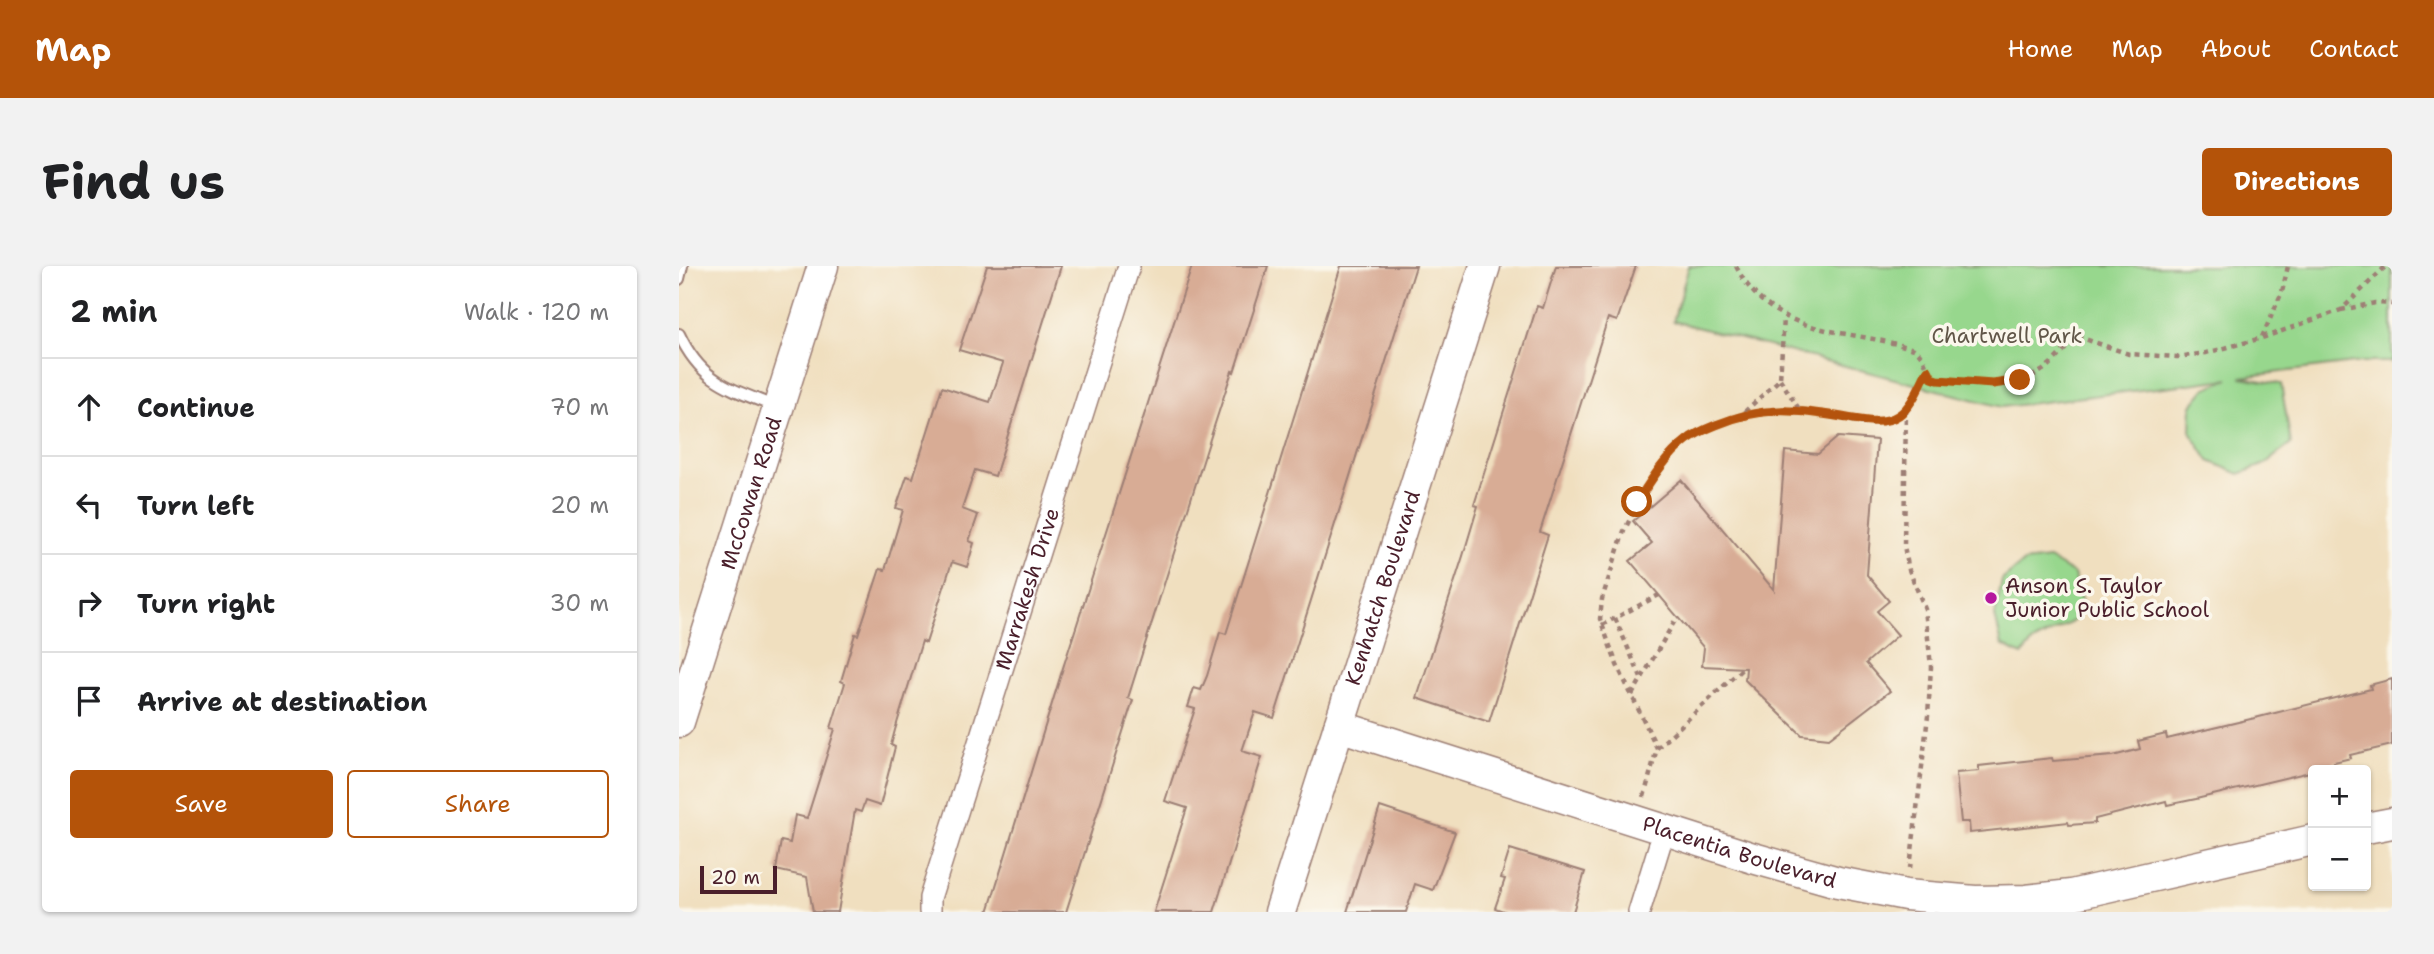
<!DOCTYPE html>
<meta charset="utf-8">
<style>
body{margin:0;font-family:"Shantell Sans",sans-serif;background:#f2f2f2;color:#202124}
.controls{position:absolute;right:21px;bottom:21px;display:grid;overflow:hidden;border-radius:7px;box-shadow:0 2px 5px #0004}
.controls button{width:63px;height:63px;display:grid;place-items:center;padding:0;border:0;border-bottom:2px solid #e0e0e0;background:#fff;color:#202124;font:35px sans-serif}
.scale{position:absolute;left:21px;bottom:18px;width:77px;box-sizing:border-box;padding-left:7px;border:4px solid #4a1f2b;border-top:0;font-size:19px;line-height:24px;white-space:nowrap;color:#4a1f2b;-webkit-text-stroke:5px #fbf7ec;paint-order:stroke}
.stop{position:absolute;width:21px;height:21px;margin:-16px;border:5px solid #b45309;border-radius:50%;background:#fff}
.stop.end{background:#b45309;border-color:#fff;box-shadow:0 2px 7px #0008}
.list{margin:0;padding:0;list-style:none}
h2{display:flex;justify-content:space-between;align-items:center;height:91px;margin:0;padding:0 28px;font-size:30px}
h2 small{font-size:23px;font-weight:400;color:#757577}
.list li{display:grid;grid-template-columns:46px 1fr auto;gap:21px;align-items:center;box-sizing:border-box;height:98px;padding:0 28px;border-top:2px solid #e0e0e0}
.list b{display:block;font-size:26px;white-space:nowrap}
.list em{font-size:23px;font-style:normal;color:#757577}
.actions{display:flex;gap:14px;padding:21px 28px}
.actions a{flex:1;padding:16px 0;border:2px solid #b45309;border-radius:7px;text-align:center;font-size:24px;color:#b45309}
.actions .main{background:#b45309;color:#fff}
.icon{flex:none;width:38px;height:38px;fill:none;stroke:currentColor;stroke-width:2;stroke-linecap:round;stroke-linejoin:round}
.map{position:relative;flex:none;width:1713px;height:646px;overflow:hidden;border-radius:7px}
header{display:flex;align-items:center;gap:42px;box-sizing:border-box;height:98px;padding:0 35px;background:#b45309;color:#fff}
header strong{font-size:33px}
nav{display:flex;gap:38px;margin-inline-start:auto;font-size:24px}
.intro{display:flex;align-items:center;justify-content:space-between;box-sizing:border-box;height:168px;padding:0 42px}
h1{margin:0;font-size:49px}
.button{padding:18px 32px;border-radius:7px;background:#b45309;color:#fff;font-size:24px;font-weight:700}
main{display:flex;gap:42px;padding:0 42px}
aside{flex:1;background:#fff;border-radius:7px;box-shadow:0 2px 5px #0004}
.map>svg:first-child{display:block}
.green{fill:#97d78d;stroke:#707b5c;stroke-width:2}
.building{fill:#d8ac95}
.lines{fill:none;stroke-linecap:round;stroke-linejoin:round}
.lane-casing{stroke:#9d7f75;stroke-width:14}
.street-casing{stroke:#9d7f75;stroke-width:24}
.secondary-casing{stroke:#9d7f75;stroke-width:33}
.path{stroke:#9d7f75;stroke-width:4.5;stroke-dasharray:5 5;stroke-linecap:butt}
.lane{stroke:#fff;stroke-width:10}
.street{stroke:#fff;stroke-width:21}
.secondary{stroke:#fff;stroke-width:30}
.route{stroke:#b45309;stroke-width:9}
.poi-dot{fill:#b5179e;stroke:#fbf7ec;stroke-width:2.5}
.labels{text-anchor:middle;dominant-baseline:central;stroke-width:7;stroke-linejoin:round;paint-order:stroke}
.park-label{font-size:21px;fill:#615648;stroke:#fbf7ec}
.street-label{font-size:21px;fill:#4a1f2b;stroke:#fbf7ec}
.poi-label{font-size:21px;fill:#4a1f2b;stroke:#fbf7ec;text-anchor:start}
</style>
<header>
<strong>Map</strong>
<nav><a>Home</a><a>Map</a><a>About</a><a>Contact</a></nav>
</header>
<div class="intro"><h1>Find us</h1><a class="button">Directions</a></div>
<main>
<aside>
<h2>2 min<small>Walk · 120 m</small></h2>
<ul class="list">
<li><svg class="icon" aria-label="ahead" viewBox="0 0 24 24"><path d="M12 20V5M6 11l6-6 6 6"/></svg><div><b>Continue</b></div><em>70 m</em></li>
<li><svg class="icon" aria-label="left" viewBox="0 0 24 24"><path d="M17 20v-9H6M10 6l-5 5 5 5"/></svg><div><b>Turn left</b></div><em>20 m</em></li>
<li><svg class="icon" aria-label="right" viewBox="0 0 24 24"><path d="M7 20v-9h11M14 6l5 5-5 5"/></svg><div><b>Turn right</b></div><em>30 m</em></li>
<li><svg class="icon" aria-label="arrive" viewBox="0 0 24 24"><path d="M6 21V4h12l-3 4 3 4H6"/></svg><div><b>Arrive at destination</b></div></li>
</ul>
<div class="actions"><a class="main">Save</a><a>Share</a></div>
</aside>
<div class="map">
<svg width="1713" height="646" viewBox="0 0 1713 646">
<rect width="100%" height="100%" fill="#fbf7ec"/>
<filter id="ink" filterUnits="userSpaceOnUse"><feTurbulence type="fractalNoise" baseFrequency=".0143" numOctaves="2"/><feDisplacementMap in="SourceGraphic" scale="14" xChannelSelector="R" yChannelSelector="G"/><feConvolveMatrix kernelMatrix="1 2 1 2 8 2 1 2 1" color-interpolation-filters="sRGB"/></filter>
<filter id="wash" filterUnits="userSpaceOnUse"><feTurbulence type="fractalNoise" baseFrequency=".00686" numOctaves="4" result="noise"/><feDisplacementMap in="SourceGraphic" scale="28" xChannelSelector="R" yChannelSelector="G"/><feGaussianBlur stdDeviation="1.57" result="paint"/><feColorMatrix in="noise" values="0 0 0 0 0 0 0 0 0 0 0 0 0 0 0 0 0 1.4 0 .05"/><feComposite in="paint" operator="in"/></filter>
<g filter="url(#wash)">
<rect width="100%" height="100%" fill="#f0dfbf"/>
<g class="green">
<path d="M1010 0H1713V96H1683L1562 111 1602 118 1612 178 1584 199 1560 208 1530 195 1512 167 1513 139 1527 122 1550 113 1323 141 994 55Z"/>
<path d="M1370 293 1395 308 1404 342 1393 356 1354 376 1343 389 1323 379 1316 350 1323 314 1345 296Z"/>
</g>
<g id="blocks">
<g class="building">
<path d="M308 0H382L316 210 296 204 283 243 299 249 290 275 295 277 288 301 273 296 247 377 243 375 216 464 212 479 216 481 201 540 186 535 182 546 176 544 159 646H134L128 611 97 604 102 575 111 577 116 549 128 552 156 463 152 462 166 417 162 415 176 368 179 369 201 303 206 304 224 244 217 242 228 210 234 212 263 121 311 136 324 97 280 84Z"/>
<path d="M513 0H589L555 106 553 105 531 173 449 432 454 434 387 646H309L383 405Z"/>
<path d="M662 0H737L595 452 576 446 563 485 583 491 535 646H475L508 542 486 535 516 443 509 441 515 422 522 424 528 410 541 366 547 368Z"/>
<path d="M877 0H957L938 55 929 52 861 266 869 269 810 456 738 432 784 290 799 240 795 239 858 40 864 42Z"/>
<path d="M1159 171 1198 174 1188 309 1210 335 1198 345 1219 369 1187 397 1211 425 1150 472 1123 469 1066 414 1067 402 1023 400 1025 382 951 295 973 277 954 255 1002 214 1095 324 1106 185 1139 188Z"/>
<path d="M1713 413V479L1671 489 1672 492 1655 496 1656 500 1517 533 1488 539 1487 535 1416 553V557L1390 559 1389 556 1291 567 1290 556H1282L1277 507 1300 505V500L1373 492 1374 495 1434 490 1461 483 1459 475 1487 468 1488 473 1576 452 1692 423 1691 419Z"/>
<path d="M701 541 776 566 754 624 736 618 727 646H668Z"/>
<path d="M831 583 906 606 894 646H827L816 642 826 613 822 612Z"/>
</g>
</g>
</g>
<g filter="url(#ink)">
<use href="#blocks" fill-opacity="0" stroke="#9d7f75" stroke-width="2"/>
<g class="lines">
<defs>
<g id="lane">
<path d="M0 13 3 0"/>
<path d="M0 68C23 117 51 122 97 141"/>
</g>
<g id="street">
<path id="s1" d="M251 646V632L450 0"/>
<path d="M960 646 985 565"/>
</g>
<g id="secondary">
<path id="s2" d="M0 456 144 0"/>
<path id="s3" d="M660 460 1074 592 1159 616 1227 629 1296 635 1347 634 1392 629 1634 574"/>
<path d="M1687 562 1713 557"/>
<path id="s4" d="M601 646 806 0"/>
</g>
</defs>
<use href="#lane" class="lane-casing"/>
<use href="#street" class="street-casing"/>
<use href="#secondary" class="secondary-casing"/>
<g class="path">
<path d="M1057 0C1093 73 1167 61 1235 83 1248 91 1246 105 1256 114 1291 118 1333 125 1364 104 1376 95 1385 83 1396 74L1403 72 1450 88 1498 91 1527 87 1583 72 1662 44 1707 0"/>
<path d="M1662 44 1696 37 1713 38"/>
<path d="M1583 71 1603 26 1609 0"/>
<path d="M1101 113 1120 143"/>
<path d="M1227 143 1225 280 1230 304 1246 343 1252 401 1249 450 1231 602"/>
<path d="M1063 149C1083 144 1102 143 1123 144 1151 147 1193 167 1219 149 1234 140 1241 118 1249 104"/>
<path d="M936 352 962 412"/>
<path d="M923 359 980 329"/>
<path d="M953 429 998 351"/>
<path d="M978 482 1064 402"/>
<path d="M965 531 978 482 938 399 921 353 923 333 945 265 965 225 986 196 1006 175 1022 165 1062 149 1101 113 1105 52"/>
</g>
<use href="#lane" class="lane"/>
<use href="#street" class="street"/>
<use href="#secondary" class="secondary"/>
</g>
</g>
<g class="lines" filter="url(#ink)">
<path class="route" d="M958 236C972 214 987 190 1008 174 1017 167 1027 163 1037 159 1083 140 1115 143 1163 151 1181 154 1204 160 1220 149 1234 139 1241 118 1249 104L1253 112 1259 114 1314 118 1341 114"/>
</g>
<circle class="poi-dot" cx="1312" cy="332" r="7"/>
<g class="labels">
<g class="park-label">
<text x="1328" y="70">Chartwell Park</text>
</g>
<g class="street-label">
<text stroke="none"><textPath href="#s2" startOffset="240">McCowan Road</textPath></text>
<text stroke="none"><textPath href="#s1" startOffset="338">Marrakesh Drive</textPath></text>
<text stroke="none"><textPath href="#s4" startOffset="340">Kenhatch Boulevard</textPath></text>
<text stroke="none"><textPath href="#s3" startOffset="420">Placentia Boulevard</textPath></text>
</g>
<g class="poi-label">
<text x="1326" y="320">Anson S. Taylor<tspan x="1326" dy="24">Junior Public School</tspan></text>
</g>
</g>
</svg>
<div class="controls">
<button>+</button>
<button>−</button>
</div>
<div class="scale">20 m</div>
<div class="stop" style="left:958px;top:236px"></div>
<div class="stop end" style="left:1341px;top:114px"></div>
</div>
</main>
